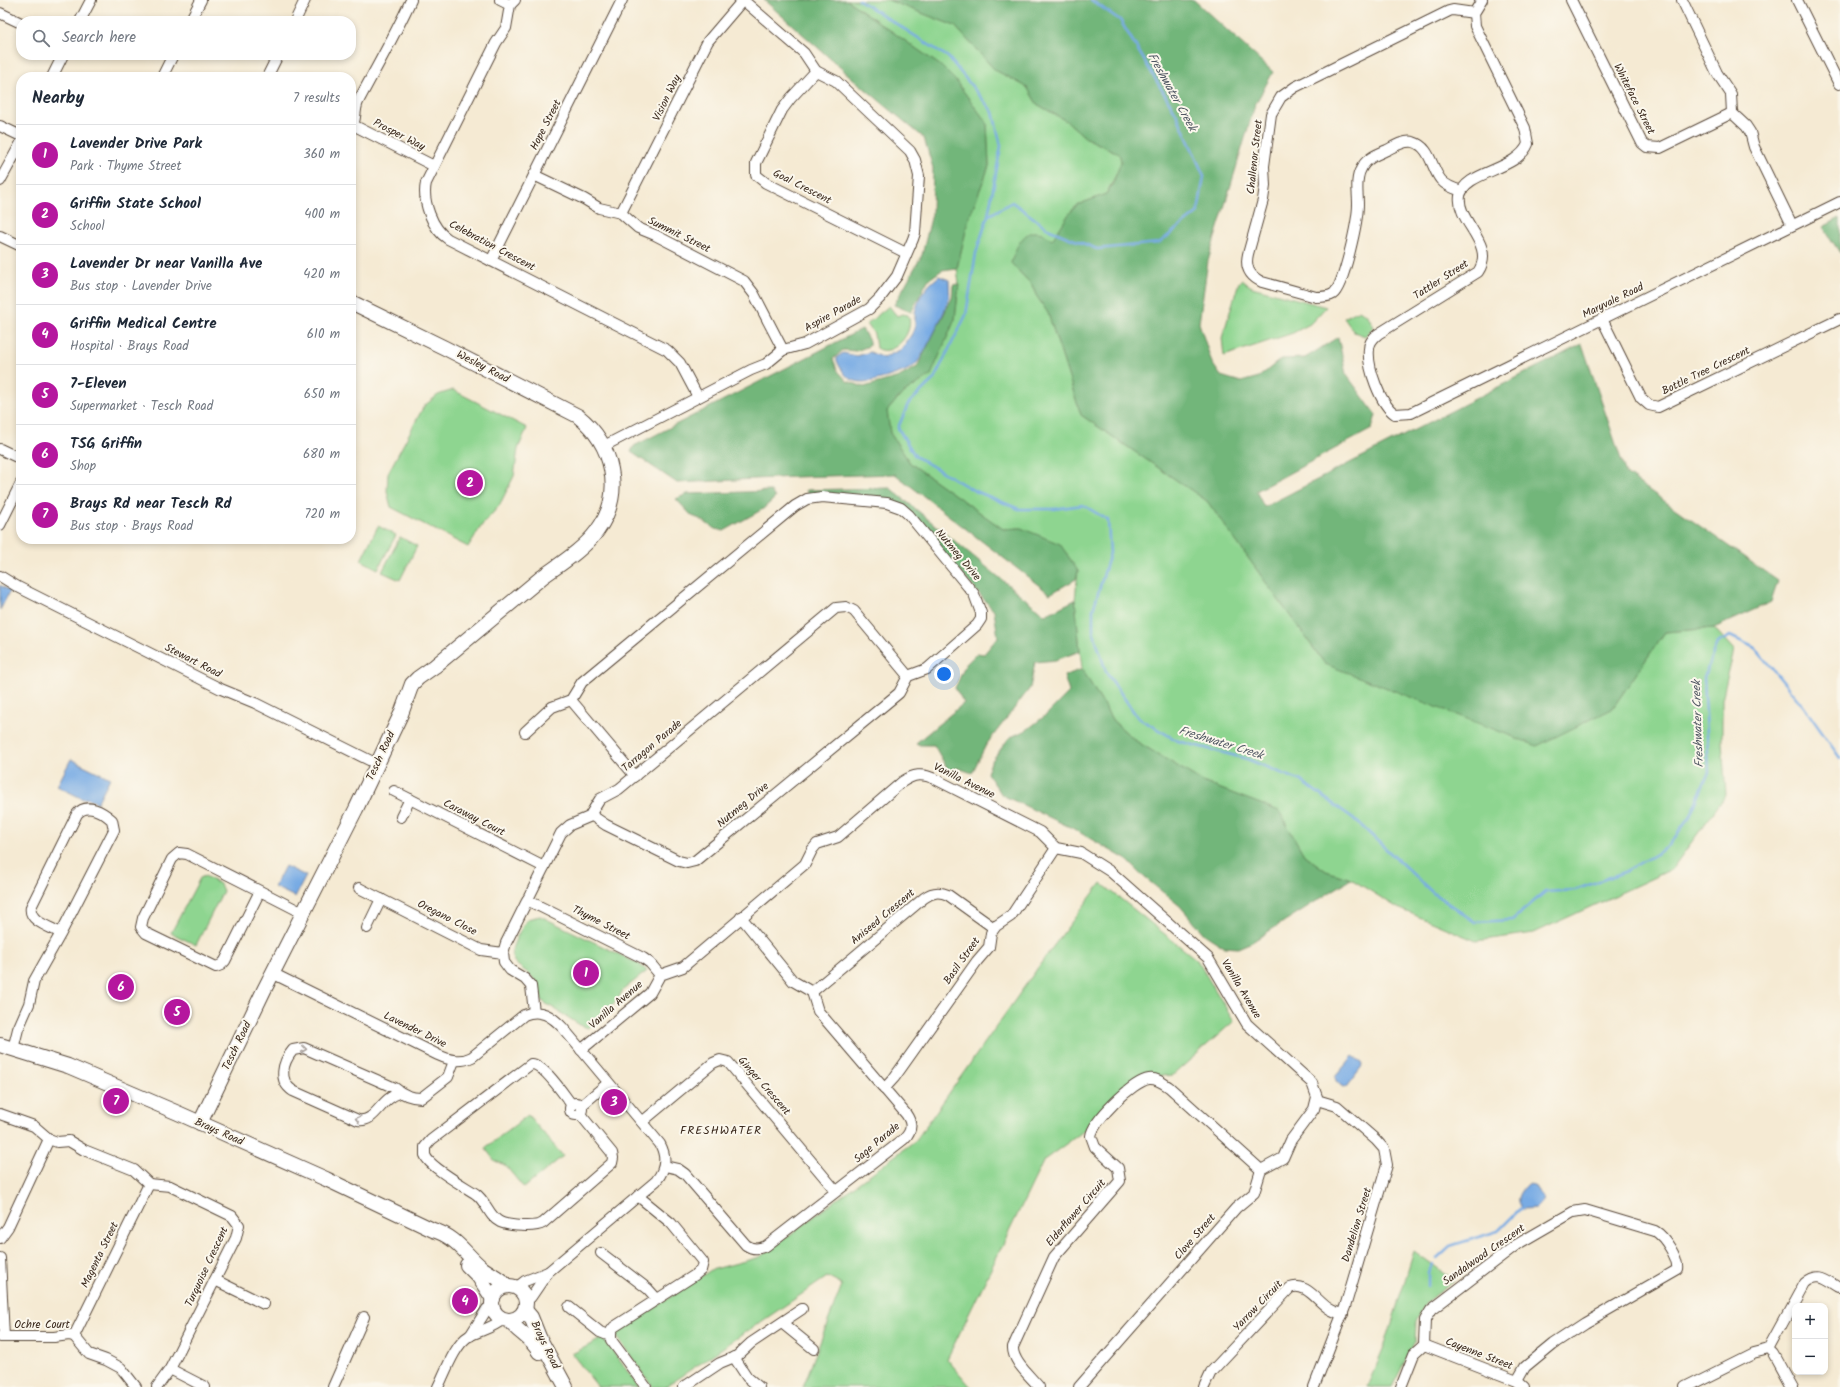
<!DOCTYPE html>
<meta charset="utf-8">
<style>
body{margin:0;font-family:Kalam,sans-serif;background:#f2f2f3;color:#1f2937}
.controls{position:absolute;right:12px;bottom:12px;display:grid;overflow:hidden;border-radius:8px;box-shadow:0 2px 6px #0003}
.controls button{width:36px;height:36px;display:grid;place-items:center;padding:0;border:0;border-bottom:1px solid #e0e1e3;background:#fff;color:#1f2937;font:20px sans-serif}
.you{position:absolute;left:944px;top:674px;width:14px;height:14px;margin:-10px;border:3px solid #fff;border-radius:50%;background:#1a73e8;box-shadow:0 0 0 6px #1a73e833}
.badge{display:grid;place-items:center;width:26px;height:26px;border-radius:50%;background:#b5179e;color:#fff;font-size:13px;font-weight:700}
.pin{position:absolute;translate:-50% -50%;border:2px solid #fff;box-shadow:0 1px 4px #0006}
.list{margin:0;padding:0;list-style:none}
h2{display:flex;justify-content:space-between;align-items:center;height:52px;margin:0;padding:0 16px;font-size:17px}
h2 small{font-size:13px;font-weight:400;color:#747a83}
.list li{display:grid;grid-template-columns:26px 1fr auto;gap:12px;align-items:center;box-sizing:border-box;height:60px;padding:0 16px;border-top:1px solid #e0e1e3}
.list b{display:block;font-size:15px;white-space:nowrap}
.list p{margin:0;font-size:13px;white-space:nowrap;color:#747a83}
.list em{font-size:13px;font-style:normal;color:#747a83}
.icon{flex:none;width:22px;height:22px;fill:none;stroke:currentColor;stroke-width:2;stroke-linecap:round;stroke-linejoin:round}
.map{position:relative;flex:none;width:1840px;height:1387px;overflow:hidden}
.search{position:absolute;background:#fff;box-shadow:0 2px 6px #0003;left:16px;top:16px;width:340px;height:44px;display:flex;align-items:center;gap:10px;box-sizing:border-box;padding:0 14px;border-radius:16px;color:#747a83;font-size:15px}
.panel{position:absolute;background:#fff;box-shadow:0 2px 6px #0003;left:16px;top:72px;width:340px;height:472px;border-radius:16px}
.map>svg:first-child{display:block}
.green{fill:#8ed590;stroke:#648057}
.forest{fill:#72b67a;stroke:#56704c}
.water{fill:#78abe4;stroke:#5a6a81}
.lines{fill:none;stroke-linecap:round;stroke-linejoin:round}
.stream{stroke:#78abe4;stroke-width:2.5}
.street-casing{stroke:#574739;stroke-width:12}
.secondary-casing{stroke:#574739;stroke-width:16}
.street{stroke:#fff;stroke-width:10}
.secondary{stroke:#fff;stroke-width:14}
.oneway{stroke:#a79f9a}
.labels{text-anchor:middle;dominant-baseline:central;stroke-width:4;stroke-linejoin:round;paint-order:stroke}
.street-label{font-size:11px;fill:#3b2a1e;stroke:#fbf7ec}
.water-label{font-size:12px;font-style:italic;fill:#505763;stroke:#fbf7ec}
.neighbourhood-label{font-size:12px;letter-spacing:1px;fill:#3b2a1e;stroke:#fbf7ec}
</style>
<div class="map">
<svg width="1840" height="1387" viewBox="0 0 1840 1387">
<rect width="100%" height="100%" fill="#fbf7ec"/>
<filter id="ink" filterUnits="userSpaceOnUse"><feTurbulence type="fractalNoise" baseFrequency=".025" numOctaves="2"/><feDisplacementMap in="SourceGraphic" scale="8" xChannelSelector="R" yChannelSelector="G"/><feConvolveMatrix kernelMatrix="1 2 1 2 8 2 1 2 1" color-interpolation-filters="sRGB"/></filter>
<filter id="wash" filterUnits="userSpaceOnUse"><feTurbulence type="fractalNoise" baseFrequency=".012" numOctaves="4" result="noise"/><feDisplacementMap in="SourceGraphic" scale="16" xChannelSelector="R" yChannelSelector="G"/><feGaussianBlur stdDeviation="0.9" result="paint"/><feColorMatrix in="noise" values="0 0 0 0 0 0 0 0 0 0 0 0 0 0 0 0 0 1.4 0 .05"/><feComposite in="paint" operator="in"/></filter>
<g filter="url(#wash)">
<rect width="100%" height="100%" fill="#f5ead3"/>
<g class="green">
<path d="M847 0H888L955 26 995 70 1027 87 1037 104 1068 122 1086 138 1116 152 1120 156 1121 162 1117 173 1106 194 1077 205 1069 214 1052 241 1013 257 1011 263 1032 285 1036 295 1048 313 1081 415 1207 501 1325 664 1612 709 1665 632 1714 628 1734 650 1722 699V742L1726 795 1672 869 1534 933 1476 941 1398 908 1351 879 1326 871 1304 855 1278 811 1205 783 1136 741 1113 721 1082 669 1075 600 1078 571 1021 528 1003 529 910 463 890 433 887 411 901 395 931 374 955 319 959 284 957 268 969 218 989 166 987 123 955 80 941 66Z"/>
<path d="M1241 280 1252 287 1326 307 1310 324 1293 333 1224 356 1222 338 1239 282Z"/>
<path d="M889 306 897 316 902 314 908 315C916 331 893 359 876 348L874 334 867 324Z"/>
<path d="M1359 310 1368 316 1374 327 1365 336 1354 332 1344 318Z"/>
<path d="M453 390 527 428 518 449 514 476 499 506 482 525 468 547 391 507 387 491 388 473 424 406 438 395Z"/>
<path d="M378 526 396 535 378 569 361 560Z"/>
<path d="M400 537 417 546 400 580 382 572Z"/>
<path d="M205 876 220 884 223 891 196 945 171 933 200 878Z"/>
<path d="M1101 883 1197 960 1234 1021 1173 1075 1140 1078 1081 1133 1044 1160 947 1359 971 1387H803L842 1285 827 1277 665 1387H653L615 1334 711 1270 760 1257 916 1140 1049 952Z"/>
<path d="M540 916 639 964 647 971 623 990 618 999 588 1028 580 1025 542 1001C540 992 539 985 533 978 525 968 509 965 512 950 514 940 522 928 527 919Z"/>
<path d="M528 1115 563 1156 524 1188 505 1165 495 1161 485 1148Z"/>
<path d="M1414 1251 1454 1280 1425 1304 1416 1322 1415 1342 1392 1387H1367L1386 1342Z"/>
<path d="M603 1338 639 1387H598L572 1354Z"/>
</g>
<g class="forest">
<path d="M764 0H847L941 66 955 80 987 123 989 166 969 218 957 268 942 270 928 280 911 312 894 305 922 255 932 214 933 168 924 138 851 77Z"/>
<path d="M888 0H1194L1273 72 1255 105 1208 261 1199 323 1212 363 1221 376 1241 382 1259 377 1281 359 1305 358 1338 337 1346 374 1376 415 1372 429 1256 491 1264 507 1582 344 1626 474 1778 581 1771 602 1714 628 1665 632 1612 709 1537 746 1325 664 1207 501 1081 415 1048 313 1036 295 1032 285 1011 263C1015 250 1023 226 1042 233 1045 234 1049 238 1052 240L1069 214 1077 205 1106 194 1113 183 1121 162 1120 156 1116 152 1086 138 1068 122 1037 104 1027 87 995 70 955 26Z"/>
<path d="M1840 218V253L1823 227Z"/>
<path d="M959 284 955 319 931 375 901 395 887 411 890 433 910 463 1003 529 1021 528 1060 544 1078 571 1076 579 1050 594 895 474 795 477 677 483 631 452 634 446 862 329 869 341V346L856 351 843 350 833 359 838 371 847 381 864 387 899 377 917 367 952 298 953 285Z"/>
<path d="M890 488 1045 615 1075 600 1080 651 1056 660 1035 662 1030 688 986 745 972 773 958 768 948 770 934 745H920L916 743 964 703 955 688 966 664 977 653 984 654 998 637 994 611 909 514 850 498 845 493 840 497 808 495 806 490Z"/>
<path d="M771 491 775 498 763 509 724 531 715 529 700 519 692 516 676 499 687 494Z"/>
<path d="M1082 669 1113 721 1136 741 1205 783 1279 811 1304 855 1326 871 1351 879 1252 942 1238 948 1224 947 1204 934 1180 906 1144 877 1127 860 1072 828 1002 795 987 773 991 762 1009 738 1028 729 1046 715 1069 692 1064 676Z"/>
</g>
<g class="water">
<path d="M939 276 949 280C949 286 950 293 949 299 946 310 923 357 916 364 909 371 896 374 888 377 863 384 847 388 836 358L843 353 857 356 870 352 883 358 902 349 915 329V312L920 297 929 285Z"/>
<path d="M0 585 10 591 0 610Z"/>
<path d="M71 759 110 778 97 803 87 798 83 799 57 786Z"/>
<path d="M285 866 306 876 295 897 274 887Z"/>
<path d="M1353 1056 1362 1062 1363 1065 1346 1087H1344L1336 1081 1335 1077Z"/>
<path d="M1527 1184 1534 1185 1542 1197 1543 1200 1536 1208 1522 1209C1513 1201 1520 1191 1527 1184Z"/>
</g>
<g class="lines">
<g class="stream">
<path d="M859 0 948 57 993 112 1001 146 988 216 976 253 966 315 934 379 908 404 898 428 915 456 973 490 1019 509H1053L1083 505 1108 520 1110 553 1093 610V630L1106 672 1138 718 1178 741 1247 759 1301 781 1353 818 1433 893 1475 922 1512 920 1545 892 1575 890 1624 872 1668 847 1689 818 1709 772 1704 677 1717 643 1730 636 1755 648 1804 707 1840 758"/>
<path d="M988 216 1012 202 1050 230 1097 249 1159 243 1198 212 1204 176 1177 115 1120 20 1091 0"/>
<path d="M1437 1258 1450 1246 1498 1231 1523 1206"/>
<path d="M1428 1286V1272L1433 1264"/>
</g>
</g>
</g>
<g filter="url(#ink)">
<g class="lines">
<defs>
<g id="street">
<path d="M500 0 510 5"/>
<path d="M515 0 510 5 506 28 496 43 426 183C422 201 432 229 448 239L667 350 680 363 698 397"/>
<path d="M1482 0 1474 13 1475 26 1525 128 1528 144C1517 171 1464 171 1460 196 1456 222 1497 244 1478 272L1378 334C1373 338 1369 343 1369 349 1367 367 1380 404 1395 414L1411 413 1840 202"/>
<path d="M1571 0 1642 143 1647 147 1660 148 1732 113"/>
<path d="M1682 0 1717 73 1731 94 1732 113 1746 126 1750 132 1754 147 1792 225"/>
<path d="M1797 0 1839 84"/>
<path d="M0 13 21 23"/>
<path d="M80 21 91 0"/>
<path d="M190 21 201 0"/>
<path d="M295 21 305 0"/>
<path d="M816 71 791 98 782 110 756 163V175L766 183 906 253"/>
<path d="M52 77 63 55"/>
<path d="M162 77 173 55"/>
<path d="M267 77 278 55"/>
<path d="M353 125 434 166"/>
<path d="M0 126 21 136"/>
<path d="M351 129C357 120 354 111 358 102 376 68 395 35 411 0"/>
<path d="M534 175 584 199 599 208 621 213 638 228 655 235 744 281 754 294 783 350"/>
<path d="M0 181 21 143"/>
<path d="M1462 191C1455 189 1446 186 1441 180 1431 168 1431 147 1413 142 1404 140 1395 146 1387 150 1378 154 1366 158 1361 169 1355 179 1358 193 1358 204 1358 220 1344 286 1333 294 1328 297 1322 297 1316 297L1262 282C1249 276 1245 267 1248 254L1263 200 1265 186 1264 166 1271 114 1281 97 1295 87 1449 11 1453 10 1474 13"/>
<path d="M621 213 708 41 743 0"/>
<path d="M0 236 21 246"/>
<path d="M491 261 622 0"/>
<path d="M1602 319 1641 398 1649 405 1658 407 1840 319"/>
<path d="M604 446 751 370 766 364 783 350 805 344 869 309 880 298 897 276 913 239 915 233 919 176 915 160 910 151 836 81 816 71 804 53 743 0"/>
<path d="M0 449 21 459"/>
<path d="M0 525 21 483"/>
<path d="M0 576 18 587 221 689 255 703 377 764"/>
<path d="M571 700 635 776"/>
<path d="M525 732 552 707 571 700 582 682 795 506 807 499 822 497 887 503 901 508 909 515 974 594 981 613V619L977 625 927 669 908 676 899 693 695 861 687 863 679 861 606 825 591 815"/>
<path d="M394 791 544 867"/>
<path d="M401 817 410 799"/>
<path d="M359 888 481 950 503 953"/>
<path d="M260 891 187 854 179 853 172 859 143 918 141 927 146 933 216 967 221 965 225 961 260 891 303 913"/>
<path d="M527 900 643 958 650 963 660 975"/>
<path d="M367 928 381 899"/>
<path d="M272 973 438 1055C449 1060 460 1063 472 1057L524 1015C540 1008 552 1016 563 1028L660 1144C667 1157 666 1169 656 1181L548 1272 531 1297 526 1301"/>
<path d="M812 992 924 898C932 892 939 891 948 895L994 928"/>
<path d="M534 1012 531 986 525 979 510 970 504 962 503 953 506 943 561 833 570 825 589 817 600 799 619 789 836 608 846 607 854 611 908 676"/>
<path d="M13 1049 18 1029 29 1004 34 981 61 933C50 927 28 921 31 907L77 814C87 802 103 812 112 820L114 830 61 933"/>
<path d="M581 1050 650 993 660 975 683 967 805 864 812 850 817 844 838 837 902 782C914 774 922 773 935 779L1040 832 1056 848 1081 853 1111 872 1208 958 1247 1024 1312 1083 1317 1097 1314 1109 1291 1140 1283 1158 1261 1170 1254 1193 1236 1208 1079 1387"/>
<path d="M884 1089 894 1078 977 961 989 947 991 933 996 926 1011 916 1056 848"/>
<path d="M400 1093C380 1098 376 1123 358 1120L293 1091C278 1081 282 1063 293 1050L304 1048 395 1088C402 1094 411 1098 421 1098L448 1077 454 1061"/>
<circle cx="576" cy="1109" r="6"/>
<path d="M572 1105C564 1095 543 1063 531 1064L431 1140 425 1147V1155C429 1167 464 1186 476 1194 486 1201 489 1217 500 1222 509 1226 535 1228 543 1223L612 1163 613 1158 612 1153 580 1114"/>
<path d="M581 1106 608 1083"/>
<path d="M0 1114 34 1126 49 1139 57 1142 69 1141 84 1150 134 1170 149 1184 170 1186 232 1216 239 1225 236 1238 170 1369 157 1387"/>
<path d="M642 1122 713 1063 720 1060 728 1062 836 1191"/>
<path d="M665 1166 678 1169 685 1174 746 1245C753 1250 759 1249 766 1246L904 1139C912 1131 913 1124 906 1114L818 1011 812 992 793 981 741 917"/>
<path d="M638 1196 671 1223 703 1262 701 1270 695 1275 614 1327 611 1331V1340L646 1387"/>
<path d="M0 1238 8 1227 49 1139"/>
<path d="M601 1253 648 1289 657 1299"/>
<path d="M0 1258 4 1337"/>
<path d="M215 1280 264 1304"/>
<path d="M516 1288 525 1281 548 1272"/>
<path d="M569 1307 600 1332 610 1336"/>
<path d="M782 1323 814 1349"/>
<path d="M74 1336 149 1184"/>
<path d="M470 1336 487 1309 492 1306"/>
<path d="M0 1337H54L69 1335 74 1336 89 1354 106 1360 121 1368 136 1387"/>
<path d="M1424 1345 1517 1381 1524 1387"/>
<path d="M1769 1349 1805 1283C1819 1271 1826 1280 1840 1288"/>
<path d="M734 1357 747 1377 759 1387"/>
<path d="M170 1369 205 1387"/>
<path d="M333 1387 364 1317"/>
<path d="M438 1387C445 1373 455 1344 469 1336 481 1330 493 1328 503 1319"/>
<path d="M684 1387 720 1363 737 1356 751 1343 802 1309"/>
<path d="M1039 1387C1030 1376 1012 1361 1013 1347L1054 1257 1120 1181 1118 1168 1095 1147 1091 1136C1093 1121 1133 1081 1149 1079 1157 1078 1163 1083 1169 1087L1261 1170"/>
<path d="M1204 1387 1211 1372 1290 1288C1306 1282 1316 1300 1328 1308 1332 1311 1338 1313 1343 1314"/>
<path d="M1314 1387 1345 1307 1387 1165 1384 1149 1376 1140 1337 1106 1317 1100"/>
<path d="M1401 1387 1414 1354 1424 1345 1425 1320 1431 1310 1516 1245 1573 1212 1585 1210 1655 1231C1664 1236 1679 1258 1677 1270L1585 1323 1553 1344 1525 1367 1517 1381"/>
<path d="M1685 1387 1753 1353 1769 1349 1774 1354 1792 1387"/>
</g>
<g id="secondary">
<path d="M0 1045 68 1066 178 1113 326 1179 433 1230C457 1237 464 1253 482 1268 490 1274 500 1278 507 1286"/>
<path d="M200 1123 264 990 356 809 401 714 412 684 418 678 435 666 541 578C560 564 583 550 597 531 625 493 613 444 578 416L445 348 351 302"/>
<path d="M467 1265 478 1276 493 1299"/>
<circle cx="509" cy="1303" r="17"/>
<path d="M525 1310 531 1317 539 1337 566 1387"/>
<path d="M510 1321C518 1333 531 1337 539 1352"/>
</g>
</defs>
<use href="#street" class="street-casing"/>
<use href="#secondary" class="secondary-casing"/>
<use href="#street" class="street"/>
<use href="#secondary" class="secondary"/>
</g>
<defs><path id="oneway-chevron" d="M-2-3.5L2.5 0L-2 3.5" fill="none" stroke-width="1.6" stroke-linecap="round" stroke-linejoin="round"/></defs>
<g class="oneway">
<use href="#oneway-chevron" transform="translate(304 1049) rotate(7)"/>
<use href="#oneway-chevron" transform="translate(358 1119) rotate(-166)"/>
</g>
</g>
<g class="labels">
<g class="street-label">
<text transform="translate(667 98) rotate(-64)">Vision Way</text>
<text transform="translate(1634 99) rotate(63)">Whiteface Street</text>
<text transform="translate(546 125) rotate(-63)">Hope Street</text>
<text transform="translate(399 135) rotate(27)">Prosper Way</text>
<text transform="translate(1255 157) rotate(-84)">Challenor Street</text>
<text transform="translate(802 187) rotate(27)">Goal Crescent</text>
<text transform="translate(679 235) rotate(26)">Summit Street</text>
<text transform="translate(492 246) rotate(28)">Celebration Crescent</text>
<text transform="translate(1441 280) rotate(-33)">Tattler Street</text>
<text transform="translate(1613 301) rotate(-26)">Maryvale Road</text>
<text transform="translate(833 314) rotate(-29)">Aspire Parade</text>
<text transform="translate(483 367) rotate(27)">Wesley Road</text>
<text transform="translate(1706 371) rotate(-26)">Bottle Tree Crescent</text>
<text transform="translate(958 555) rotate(50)">Nutmeg Drive</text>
<text transform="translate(193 661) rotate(27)">Stewart Road</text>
<text transform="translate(652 746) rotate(-40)">Tarragon Parade</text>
<text transform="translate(381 756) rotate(-65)">Tesch Road</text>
<text transform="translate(964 781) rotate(26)">Vanilla Avenue</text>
<text transform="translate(743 805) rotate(-40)">Nutmeg Drive</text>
<text transform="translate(474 818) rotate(27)">Caraway Court</text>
<text transform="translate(883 917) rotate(-40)">Aniseed Crescent</text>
<text transform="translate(447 918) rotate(27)">Oregano Close</text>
<text transform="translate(601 923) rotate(27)">Thyme Street</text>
<text transform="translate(962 961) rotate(-55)">Basil Street</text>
<text transform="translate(1241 989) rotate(59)">Vanilla Avenue</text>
<text transform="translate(616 1005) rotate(-41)">Vanilla Avenue</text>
<text transform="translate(415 1030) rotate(26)">Lavender Drive</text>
<text transform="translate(237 1046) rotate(-64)">Tesch Road</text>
<text transform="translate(764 1086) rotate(49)">Ginger Crescent</text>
<text transform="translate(219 1132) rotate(24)">Brays Road</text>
<text transform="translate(877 1143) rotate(-40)">Sage Parade</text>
<text transform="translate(1076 1213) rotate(-49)">Elderflower Circuit</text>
<text transform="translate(1357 1225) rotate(-73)">Dandelion Street</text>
<text transform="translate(1195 1237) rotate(-49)">Clove Street</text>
<text transform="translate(100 1255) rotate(-64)">Magenta Street</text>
<text transform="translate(1484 1255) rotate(-35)">Sandalwood Crescent</text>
<text transform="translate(207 1267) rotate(-65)">Turquoise Crescent</text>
<text transform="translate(1258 1306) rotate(-46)">Yarrow Circuit</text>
<text x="42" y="1325">Ochre Court</text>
<text transform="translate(545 1345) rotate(64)">Brays Road</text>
<text transform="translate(1479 1354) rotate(21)">Cayenne Street</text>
</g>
<g class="water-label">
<text transform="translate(1172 92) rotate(61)">Freshwater Creek</text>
<text transform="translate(1698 724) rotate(-92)">Freshwater Creek</text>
<text transform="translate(1221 743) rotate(17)">Freshwater Creek</text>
</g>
<g class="neighbourhood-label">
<text x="721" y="1130">FRESHWATER</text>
</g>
</g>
</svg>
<div class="controls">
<button>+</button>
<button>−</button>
</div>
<div class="you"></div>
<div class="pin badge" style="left:586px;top:973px">1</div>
<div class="pin badge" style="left:470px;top:483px">2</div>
<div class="pin badge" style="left:614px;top:1102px">3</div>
<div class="pin badge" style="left:465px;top:1301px">4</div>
<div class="pin badge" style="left:177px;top:1012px">5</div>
<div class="pin badge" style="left:121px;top:987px">6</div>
<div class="pin badge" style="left:116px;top:1101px">7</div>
<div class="search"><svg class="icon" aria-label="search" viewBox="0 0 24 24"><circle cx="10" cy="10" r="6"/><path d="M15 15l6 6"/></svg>Search here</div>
<section class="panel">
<h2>Nearby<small>7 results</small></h2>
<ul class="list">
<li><span class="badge">1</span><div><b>Lavender Drive Park</b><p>Park · Thyme Street</p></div><em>360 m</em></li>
<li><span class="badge">2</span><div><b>Griffin State School</b><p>School</p></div><em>400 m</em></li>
<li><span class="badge">3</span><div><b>Lavender Dr near Vanilla Ave</b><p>Bus stop · Lavender Drive</p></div><em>420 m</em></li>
<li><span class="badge">4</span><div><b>Griffin Medical Centre</b><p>Hospital · Brays Road</p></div><em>610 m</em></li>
<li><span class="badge">5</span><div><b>7-Eleven</b><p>Supermarket · Tesch Road</p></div><em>650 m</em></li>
<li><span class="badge">6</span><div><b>TSG Griffin</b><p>Shop</p></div><em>680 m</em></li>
<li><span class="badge">7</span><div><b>Brays Rd near Tesch Rd</b><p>Bus stop · Brays Road</p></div><em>720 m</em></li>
</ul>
</section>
</div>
